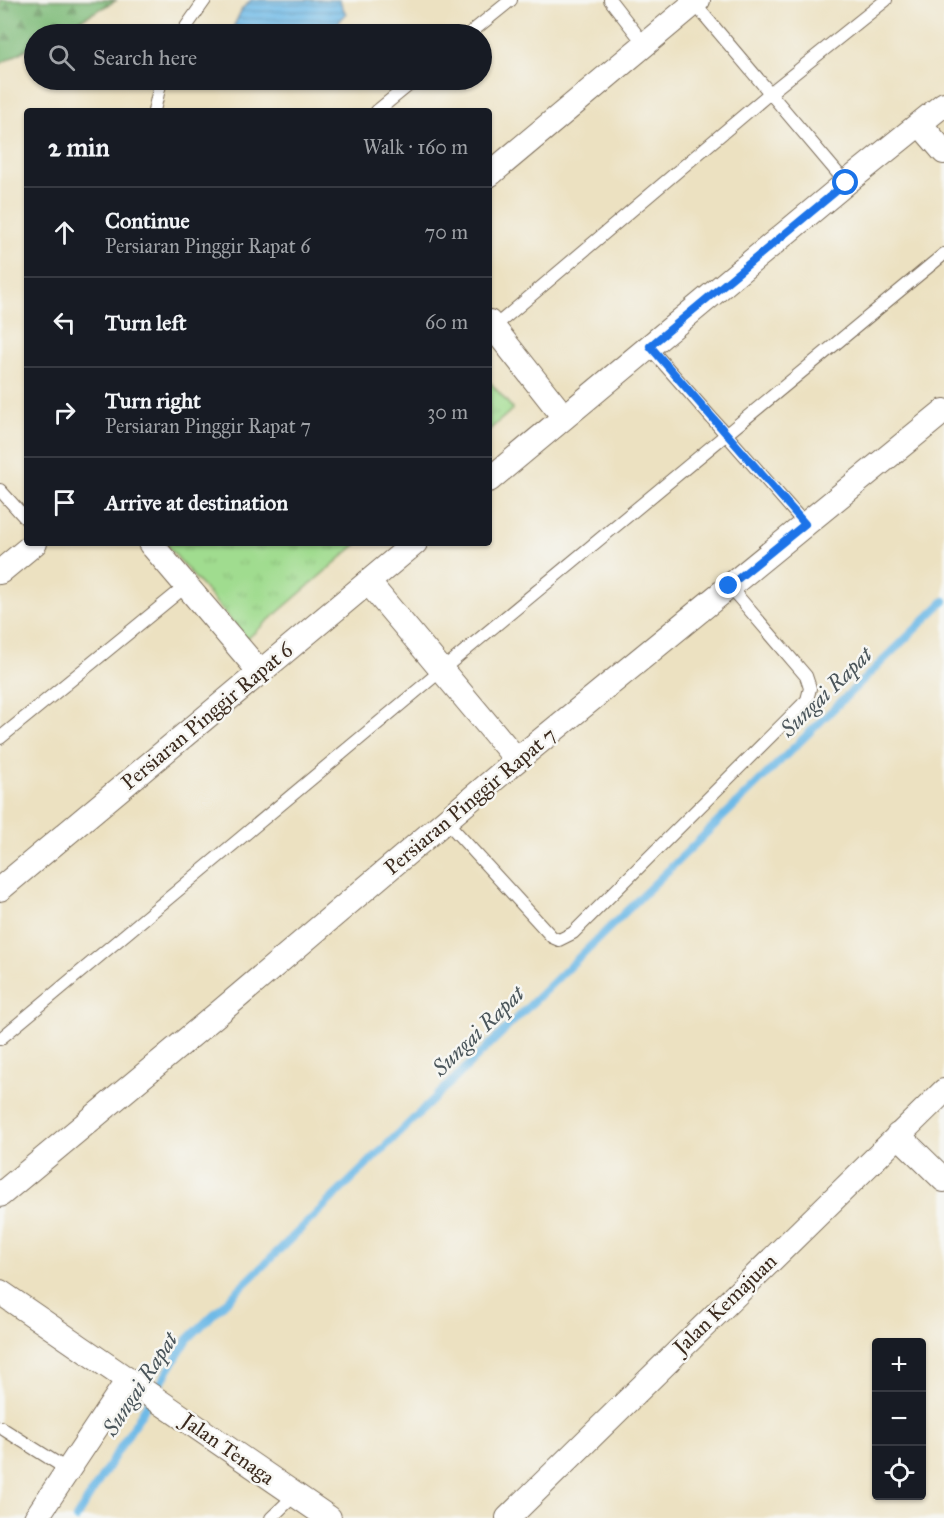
<!DOCTYPE html>
<meta charset="utf-8">
<style>
body{margin:0;font-family:"IM FELL Great Primer",serif;background:#242831;color:#f1f3f6}
.controls{position:absolute;right:18px;bottom:18px;display:grid;overflow:hidden;border-radius:6px;box-shadow:0 2px 4px #0004}
.controls button{width:54px;height:54px;display:grid;place-items:center;padding:0;border:0;border-bottom:2px solid #363941;background:#171b24;color:#f1f3f6;font:30px sans-serif}
.stop{position:absolute;width:18px;height:18px;margin:-14px;border:4px solid #1a73e8;border-radius:50%;background:#fff}
.stop.end{background:#1a73e8;border-color:#fff;box-shadow:0 2px 6px #0008}
.list{margin:0;padding:0;list-style:none}
h2{display:flex;justify-content:space-between;align-items:center;height:78px;margin:0;padding:0 24px;font-size:26px}
h2 small{font-size:20px;font-weight:400;color:#9ea1a6}
.list li{display:grid;grid-template-columns:39px 1fr auto;gap:18px;align-items:center;box-sizing:border-box;height:90px;padding:0 24px;border-top:2px solid #363941}
.list b{display:block;font-size:22px;white-space:nowrap}
.list p{margin:0;font-size:20px;white-space:nowrap;color:#9ea1a6}
.list em{font-size:20px;font-style:normal;color:#9ea1a6}
.icon{flex:none;width:33px;height:33px;fill:none;stroke:currentColor;stroke-width:2;stroke-linecap:round;stroke-linejoin:round}
.map{position:relative;flex:none;width:944px;height:1518px;overflow:hidden}
.search{position:absolute;background:#171b24;box-shadow:0 2px 4px #0004;left:24px;top:24px;width:468px;height:66px;display:flex;align-items:center;gap:15px;box-sizing:border-box;padding:0 21px;border-radius:33px;color:#9ea1a6;font-size:22px}
.panel{position:absolute;background:#171b24;box-shadow:0 2px 4px #0004;left:24px;top:108px;width:468px;height:438px;border-radius:6px}
.map>svg:first-child{display:block}
.forest{fill:url(#forest-firs);stroke:#5e734c;stroke-width:1.5}
.park{fill:url(#park-tufts);stroke:#6e8356;stroke-width:1.5}
.water{fill:url(#water-rules);stroke:#547282;stroke-width:1.5}
.lines{fill:none;stroke-linecap:round;stroke-linejoin:round}
.stream{stroke:#6ebae7;stroke-width:8}
.lane-casing{stroke:#796a57;stroke-width:14}
.street-casing{stroke:#796a57;stroke-width:26}
.lane{stroke:#fff;stroke-width:12}
.street{stroke:#fff;stroke-width:24}
.route{stroke:#1a73e8;stroke-width:8}
.labels{text-anchor:middle;dominant-baseline:central;stroke-width:5;stroke-linejoin:round;paint-order:stroke}
.street-label{font-size:21px;fill:#3b2a1e;stroke:#f6f6f2}
.water-label{font-size:22px;font-style:italic;fill:#4a555a;stroke:#f6f6f2}
</style>
<div class="map">
<svg width="944" height="1518" viewBox="0 0 944 1518">
<defs>
<pattern id="forest-firs" width="22" height="20" patternUnits="userSpaceOnUse" patternTransform="scale(1.5)"><rect width="22" height="20" fill="#80bc7a"/><path d="M5 1l3.5 6h-7zM16 11l3.5 6h-7z" fill="#6a9963"/></pattern>
<pattern id="park-tufts" width="24" height="20" patternUnits="userSpaceOnUse" patternTransform="scale(1.5)"><rect width="24" height="20" fill="#a0dc8f"/><path d="M3 7l-1-3M5 7V3M7 7l1-3M15 17l-1-3M17 17v-4M19 17l1-3" fill="none" stroke="#8bbd7b"/></pattern>
<pattern id="water-rules" width="6" height="5" patternUnits="userSpaceOnUse" patternTransform="scale(1.5)"><rect width="6" height="5" fill="#6ebae7"/><path d="M0 2.5h6" fill="none" stroke="#5c97bb"/></pattern>
</defs>
<rect width="100%" height="100%" fill="#f6f6f2"/>
<filter id="ink" filterUnits="userSpaceOnUse"><feTurbulence type="fractalNoise" baseFrequency=".0167" numOctaves="2"/><feDisplacementMap in="SourceGraphic" scale="12" xChannelSelector="R" yChannelSelector="G"/><feConvolveMatrix kernelMatrix="1 2 1 2 8 2 1 2 1" color-interpolation-filters="sRGB"/></filter>
<filter id="wash" filterUnits="userSpaceOnUse"><feTurbulence type="fractalNoise" baseFrequency=".008" numOctaves="4" result="noise"/><feDisplacementMap in="SourceGraphic" scale="24" xChannelSelector="R" yChannelSelector="G"/><feGaussianBlur stdDeviation="1.35" result="paint"/><feColorMatrix in="noise" values="0 0 0 0 0 0 0 0 0 0 0 0 0 0 0 0 0 1.4 0 .05"/><feComposite in="paint" operator="in"/></filter>
<g filter="url(#wash)">
<rect width="100%" height="100%" fill="#ece1c1"/>
<path class="forest" d="M0 0H117L54 34H34V45L0 64Z"/>
<g class="park">
<path d="M489 381 513 409 489 430Z"/>
<path d="M165 543H358L247 639Z"/>
</g>
<path class="water" d="M251 0H339L346 14 328 34H230L242 9Z"/>
<g class="lines">
<path class="stream" d="M76 1518 188 1339 944 601"/>
</g>
</g>
<g filter="url(#ink)">
<g class="lines">
<defs>
<g id="lane">
<path d="M610 0 645 45"/>
<path d="M694 3 846 183"/>
<path d="M181 34 205 0"/>
<path d="M469 34 511 0"/>
<path d="M154 111 161 80"/>
<path d="M377 111 415 80"/>
<path d="M494 327 770 93 886 0"/>
<path d="M649 347 805 524"/>
<path d="M0 490 27 520"/>
<path d="M0 738 186 586"/>
<path d="M446 821 552 937 559 940 573 933 807 700 810 688 806 676 729 586"/>
<path d="M0 1039 443 669 944 254"/>
<path d="M0 1427 68 1470"/>
<path d="M271 1518 295 1495"/>
</g>
<g id="street">
<path d="M920 124 944 152"/>
<path d="M489 175 698 0"/>
<path d="M489 322 564 417"/>
<path d="M489 480 846 183 944 104"/>
<path d="M150 543 260 672"/>
<path d="M0 572 35 543"/>
<path d="M368 582 517 760"/>
<path d="M0 889 415 543"/>
<path d="M898 1135 944 1180"/>
<path d="M0 1195 221 1011 517 760 944 411"/>
<path d="M0 1292 329 1518"/>
<path d="M36 1518 128 1380"/>
<path d="M508 1518 944 1091"/>
</g>
</defs>
<use href="#lane" class="lane-casing"/>
<use href="#street" class="street-casing"/>
<use href="#lane" class="lane"/>
<use href="#street" class="street"/>
</g>
</g>
<g class="lines" filter="url(#ink)">
<path class="route" d="M729 586 805 524 650 346 846 183"/>
</g>
<g class="labels">
<g class="street-label">
<text transform="translate(207 716) rotate(-40)">Persiaran Pinggir Rapat 6</text>
<text transform="translate(470 801) rotate(-40)">Persiaran Pinggir Rapat 7</text>
<text transform="translate(725 1304) rotate(-44)">Jalan Kemajuan</text>
<text transform="translate(228 1449) rotate(35)">Jalan Tenaga</text>
</g>
<g class="water-label">
<text transform="translate(826 692) rotate(-44)">Sungai Rapat</text>
<text transform="translate(478 1031) rotate(-44)">Sungai Rapat</text>
<text transform="translate(140 1384) rotate(-57)">Sungai Rapat</text>
</g>
</g>
</svg>
<div class="controls">
<button>+</button>
<button>−</button>
<button><svg class="icon" aria-label="locate" viewBox="0 0 24 24"><circle cx="12" cy="12" r="6"/><path d="M12 2v4M12 18v4M2 12h4M18 12h4"/></svg></button>
</div>
<div class="stop" style="left:846px;top:183px"></div>
<div class="stop end" style="left:729px;top:586px"></div>
<div class="search"><svg class="icon" aria-label="search" viewBox="0 0 24 24"><circle cx="10" cy="10" r="6"/><path d="M15 15l6 6"/></svg>Search here</div>
<section class="panel">
<h2>2 min<small>Walk · 160 m</small></h2>
<ul class="list">
<li><svg class="icon" aria-label="ahead" viewBox="0 0 24 24"><path d="M12 20V5M6 11l6-6 6 6"/></svg><div><b>Continue</b><p>Persiaran Pinggir Rapat 6</p></div><em>70 m</em></li>
<li><svg class="icon" aria-label="left" viewBox="0 0 24 24"><path d="M17 20v-9H6M10 6l-5 5 5 5"/></svg><div><b>Turn left</b></div><em>60 m</em></li>
<li><svg class="icon" aria-label="right" viewBox="0 0 24 24"><path d="M7 20v-9h11M14 6l5 5-5 5"/></svg><div><b>Turn right</b><p>Persiaran Pinggir Rapat 7</p></div><em>30 m</em></li>
<li><svg class="icon" aria-label="arrive" viewBox="0 0 24 24"><path d="M6 21V4h12l-3 4 3 4H6"/></svg><div><b>Arrive at destination</b></div></li>
</ul>
</section>
</div>
